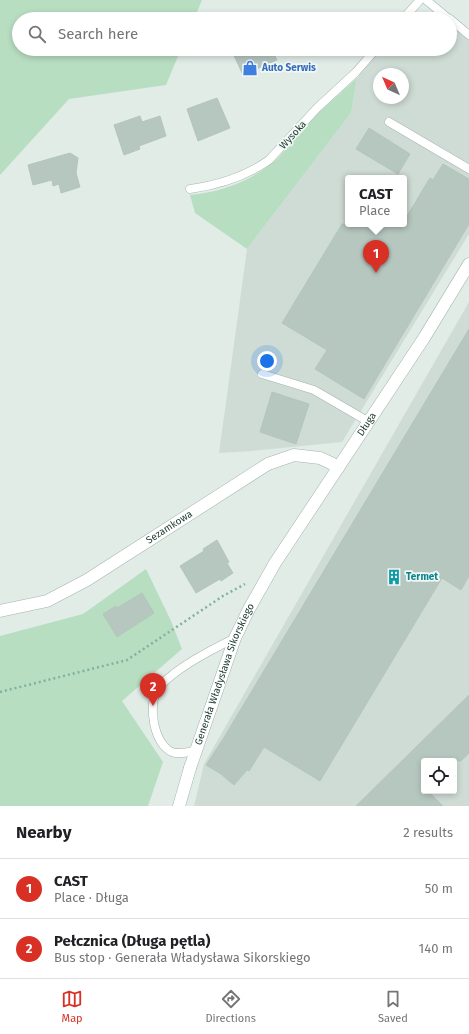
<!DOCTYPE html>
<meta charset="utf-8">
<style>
body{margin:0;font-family:"Fira Sans",sans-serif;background:#f2f2f2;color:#202124}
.controls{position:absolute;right:12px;bottom:12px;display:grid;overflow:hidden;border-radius:4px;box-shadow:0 2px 6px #0003}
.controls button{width:36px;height:36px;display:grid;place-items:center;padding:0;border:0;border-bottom:1px solid #e0e0e0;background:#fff;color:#202124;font:20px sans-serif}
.compass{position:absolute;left:373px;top:68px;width:36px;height:36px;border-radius:50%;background:#fff;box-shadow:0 2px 6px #0003;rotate:316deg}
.you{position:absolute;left:267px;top:361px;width:14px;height:14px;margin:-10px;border:3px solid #fff;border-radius:50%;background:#1a73e8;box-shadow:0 0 0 6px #1a73e833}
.badge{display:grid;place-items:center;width:26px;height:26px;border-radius:50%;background:#d93025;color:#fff;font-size:13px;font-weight:700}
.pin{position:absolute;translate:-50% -33px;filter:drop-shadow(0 1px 2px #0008)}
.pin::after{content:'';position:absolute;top:21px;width:14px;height:12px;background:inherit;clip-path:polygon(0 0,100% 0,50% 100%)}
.popup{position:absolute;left:345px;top:175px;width:62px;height:52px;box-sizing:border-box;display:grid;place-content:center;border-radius:4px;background:#fff;filter:drop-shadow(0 1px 3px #0005);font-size:13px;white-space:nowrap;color:#757577}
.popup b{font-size:15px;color:#202124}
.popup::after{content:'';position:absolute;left:50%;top:100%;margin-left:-8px;border:8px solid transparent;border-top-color:#fff}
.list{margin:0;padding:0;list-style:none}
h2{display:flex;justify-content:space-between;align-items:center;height:52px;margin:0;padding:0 16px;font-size:17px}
h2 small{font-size:13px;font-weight:400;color:#757577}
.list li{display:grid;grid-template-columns:26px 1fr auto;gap:12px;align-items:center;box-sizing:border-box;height:60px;padding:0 16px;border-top:1px solid #e0e0e0}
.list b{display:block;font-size:15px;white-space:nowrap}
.list p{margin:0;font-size:13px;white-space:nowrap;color:#757577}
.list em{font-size:13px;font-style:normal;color:#757577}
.icon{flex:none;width:22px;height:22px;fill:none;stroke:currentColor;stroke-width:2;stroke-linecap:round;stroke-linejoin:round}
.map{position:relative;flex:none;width:469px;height:806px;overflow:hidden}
.search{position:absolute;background:#fff;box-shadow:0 2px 6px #0003;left:12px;right:12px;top:12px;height:44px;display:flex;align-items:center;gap:10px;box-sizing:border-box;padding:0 14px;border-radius:22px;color:#757577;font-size:15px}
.sheet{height:172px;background:#fff}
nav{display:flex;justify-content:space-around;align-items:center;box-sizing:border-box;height:56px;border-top:1px solid #e0e0e0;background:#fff;font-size:11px;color:#757577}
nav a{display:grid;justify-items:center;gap:2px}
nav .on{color:#d93025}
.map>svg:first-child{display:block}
.built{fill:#cfdcd6;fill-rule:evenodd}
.green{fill:#b8dec2}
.building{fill:#b6c7c0;stroke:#b3c6be}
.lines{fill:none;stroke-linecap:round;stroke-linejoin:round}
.service-casing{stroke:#a3b4ae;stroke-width:9}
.minor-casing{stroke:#a3b4ae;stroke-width:13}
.tertiary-casing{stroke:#a3b4ae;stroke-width:13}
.path{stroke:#7fb1a1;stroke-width:2.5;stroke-dasharray:2 3;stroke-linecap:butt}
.service{stroke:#fff;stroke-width:8}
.minor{stroke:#fff;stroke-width:12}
.tertiary{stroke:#fff;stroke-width:12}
.labels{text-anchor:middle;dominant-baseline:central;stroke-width:3.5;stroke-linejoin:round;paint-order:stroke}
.shop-label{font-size:10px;font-weight:bold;fill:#366cbe;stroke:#f1f8f5;text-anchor:start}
.street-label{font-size:10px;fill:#203e35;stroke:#f1f8f5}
.culture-label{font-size:10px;font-weight:bold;fill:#0d838f;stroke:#f1f8f5;text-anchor:start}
</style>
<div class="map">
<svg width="469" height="806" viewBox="0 0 469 806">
<rect width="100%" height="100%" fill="#e1ece7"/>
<g class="built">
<path d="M450 23 469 39V234L342 442 252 451 219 453 247 249 351 113 357 78 382 49H450ZM379 74H403V98H379ZM348 178H404V224H348Z"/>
<path d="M469 302V806H194L204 764ZM424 761H454V791H424Z"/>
</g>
<g class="green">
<path d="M0 0H202L194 19H19V49H181L166 85 69 99 0 175Z"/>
<path d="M357 78 351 113 247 249 195 213 190 195C222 192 253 180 277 159L317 114Z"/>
<path d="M146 569 171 621 182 649 122 701 163 762 148 806H0V636L83 614Z"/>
</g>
<g class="building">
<path d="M231 49H271L277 60 243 75Z"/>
<path d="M217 98 230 128 198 141 187 109Z"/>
<path d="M140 116 142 122 160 116 166 136 139 146 140 149 124 155 114 125Z"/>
<path d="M369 128 410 154 398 174 356 149Z"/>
<path d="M70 153 78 158 76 173 80 187 61 193 59 184 53 186 52 180 33 185 28 165Z"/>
<path d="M443 164 469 179V224L364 399 315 369 327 350 282 323 342 224H404V221L430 178 433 180Z"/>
<path d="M469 329V576L461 590 442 578 320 781 264 747 249 771 247 770 234 785 221 774 206 765 223 739Z"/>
<path d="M272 392 309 404 296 444 260 432Z"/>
<path d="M217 540 229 562 227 563 233 573 221 581 220 579 196 593 180 566 204 551 203 549Z"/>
<path d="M142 593 154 613 117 637 103 614 116 606 117 608Z"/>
<path d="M469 695V753L461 761H424V791H428L443 806H356Z"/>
</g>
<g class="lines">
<defs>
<g id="service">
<path d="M426 0 449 19"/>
<path d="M403 19 420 0"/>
<path d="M450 19 469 35"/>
<path d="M389 122 469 169"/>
<path d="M190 189C219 185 245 177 269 160L317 108 356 72 376 49"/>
<path d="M262 374 314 390 369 422"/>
<path d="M197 750C189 752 180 755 172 752 154 745 147 704 158 689 173 669 213 649 235 638"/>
</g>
<g id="minor">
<path id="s1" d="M0 611 47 601 87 580 268 464 294 455 320 458 331 463 338 468"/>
<path d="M179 806 190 768"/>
</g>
<g id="tertiary">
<path id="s2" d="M190 768 235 638 249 609 275 563 424 338 469 264"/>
</g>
</defs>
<use href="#service" class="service-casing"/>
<use href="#minor" class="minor-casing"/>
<use href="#tertiary" class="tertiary-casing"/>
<path class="path" d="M0 692 127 660 223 596 245 584"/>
<use href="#service" class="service"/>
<use href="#minor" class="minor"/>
<use href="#tertiary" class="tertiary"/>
</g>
<defs>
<symbol id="shop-bare" viewBox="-9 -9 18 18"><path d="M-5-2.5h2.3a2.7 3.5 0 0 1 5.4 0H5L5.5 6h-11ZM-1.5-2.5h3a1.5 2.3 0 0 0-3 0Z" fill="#3f7fe0" stroke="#f1f8f5" stroke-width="2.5" paint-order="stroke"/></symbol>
<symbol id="building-bare" viewBox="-9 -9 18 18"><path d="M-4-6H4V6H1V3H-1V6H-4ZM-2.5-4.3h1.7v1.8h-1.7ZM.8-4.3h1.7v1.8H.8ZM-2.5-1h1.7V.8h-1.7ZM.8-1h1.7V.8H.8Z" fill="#0f9aa8" stroke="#f1f8f5" stroke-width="2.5" paint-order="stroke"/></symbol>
</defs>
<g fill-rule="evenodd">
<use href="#shop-bare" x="239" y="57" width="22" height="22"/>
<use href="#building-bare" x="383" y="566" width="22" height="22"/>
</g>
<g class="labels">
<g class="shop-label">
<text x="262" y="68">Auto Serwis</text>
</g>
<g class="street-label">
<text transform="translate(293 135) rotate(-48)">Wysoka</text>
<text stroke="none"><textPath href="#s2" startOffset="389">Długa</textPath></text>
<text stroke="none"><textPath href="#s1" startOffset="191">Sezamkowa</textPath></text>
<text stroke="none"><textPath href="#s2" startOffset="100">Generała Władysława Sikorskiego</textPath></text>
</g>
<g class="culture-label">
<text x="406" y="577">Termet</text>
</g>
</g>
</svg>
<div class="controls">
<button><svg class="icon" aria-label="locate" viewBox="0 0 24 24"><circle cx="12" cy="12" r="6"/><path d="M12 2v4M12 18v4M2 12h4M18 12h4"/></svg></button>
</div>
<svg class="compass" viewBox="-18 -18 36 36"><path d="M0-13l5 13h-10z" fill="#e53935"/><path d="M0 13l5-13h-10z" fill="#757577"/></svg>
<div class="you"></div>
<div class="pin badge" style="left:376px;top:273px">1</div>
<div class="popup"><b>CAST</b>Place</div>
<div class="pin badge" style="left:153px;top:706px">2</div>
<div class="search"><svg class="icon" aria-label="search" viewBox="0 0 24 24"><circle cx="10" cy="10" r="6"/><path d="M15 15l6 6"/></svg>Search here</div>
</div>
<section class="sheet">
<h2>Nearby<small>2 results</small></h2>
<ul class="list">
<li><span class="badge">1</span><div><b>CAST</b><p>Place · Długa</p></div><em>50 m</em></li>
<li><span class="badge">2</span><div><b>Pełcznica (Długa pętla)</b><p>Bus stop · Generała Władysława Sikorskiego</p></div><em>140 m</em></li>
</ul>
</section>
<nav>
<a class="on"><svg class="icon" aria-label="map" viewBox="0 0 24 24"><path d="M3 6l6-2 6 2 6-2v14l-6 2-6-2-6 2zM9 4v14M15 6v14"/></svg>Map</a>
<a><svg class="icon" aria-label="directions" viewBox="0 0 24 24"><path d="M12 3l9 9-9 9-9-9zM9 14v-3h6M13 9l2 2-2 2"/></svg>Directions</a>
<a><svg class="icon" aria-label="saved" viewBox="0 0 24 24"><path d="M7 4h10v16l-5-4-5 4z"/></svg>Saved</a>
</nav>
